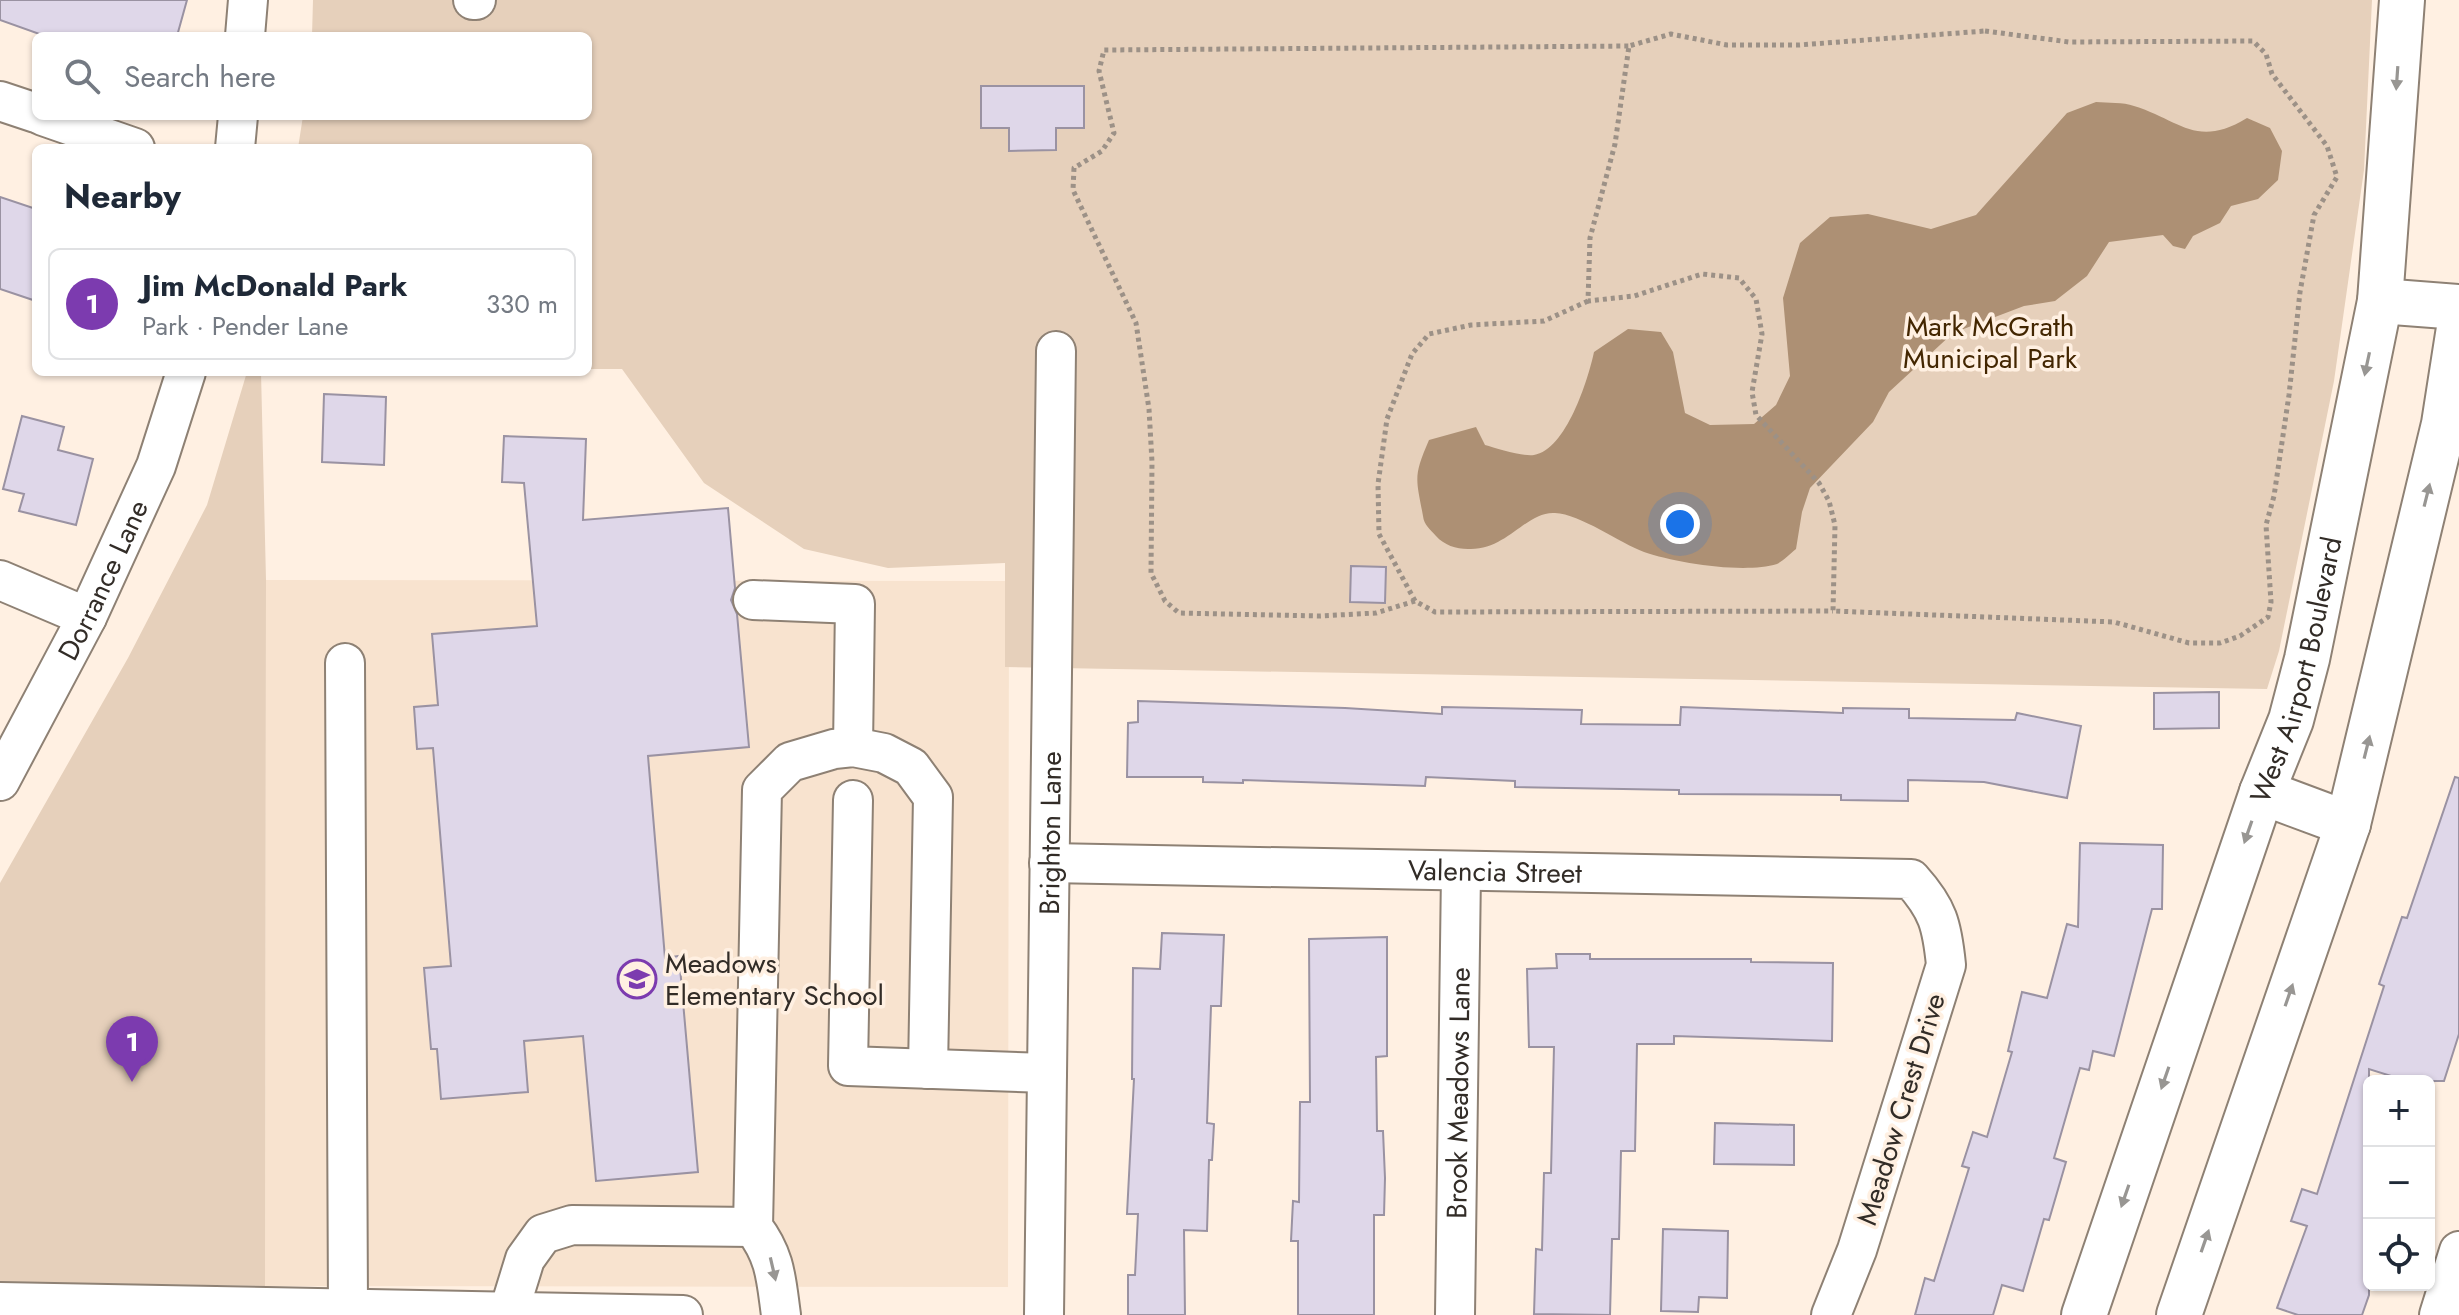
<!DOCTYPE html>
<meta charset="utf-8">
<style>
body{margin:0;font-family:Jost,sans-serif;background:#f6f6f7;color:#1f2937}
.controls{position:absolute;right:24px;bottom:24px;display:grid;overflow:hidden;border-radius:12px;box-shadow:0 2px 6px #0004}
.controls button{width:72px;height:72px;display:grid;place-items:center;padding:0;border:0;border-bottom:2px solid #e0e1e3;background:#fff;color:#1f2937;font:40px sans-serif}
.you{position:absolute;left:1680px;top:524px;width:28px;height:28px;margin:-20px;border:6px solid #fff;border-radius:50%;background:#1a73e8;box-shadow:0 0 0 12px #1a73e833}
.badge{display:grid;place-items:center;width:52px;height:52px;border-radius:50%;background:#7c3baf;color:#fff;font-size:26px;font-weight:700}
.pin{position:absolute;translate:-50% -66px;filter:drop-shadow(0 2px 4px #0008)}
.pin::after{content:'';position:absolute;top:42px;width:28px;height:24px;background:inherit;clip-path:polygon(0 0,100% 0,50% 100%)}
.list{margin:0;padding:0;list-style:none}
h2{display:flex;justify-content:space-between;align-items:center;height:104px;margin:0;padding:0 32px;font-size:34px}
h2 small{font-size:26px;font-weight:400;color:#747a83}
.list li{display:grid;grid-template-columns:52px 1fr auto;gap:24px;align-items:center;box-sizing:border-box;height:112px;margin:0 16px 16px;padding:0 16px;border:2px solid #e0e1e3;border-radius:12px}
.list b{display:block;font-size:30px;white-space:nowrap}
.list p{margin:0;font-size:26px;white-space:nowrap;color:#747a83}
.list em{font-size:26px;font-style:normal;color:#747a83}
.icon{flex:none;width:44px;height:44px;fill:none;stroke:currentColor;stroke-width:2;stroke-linecap:round;stroke-linejoin:round}
.map{position:relative;flex:none;width:2459px;height:1315px;overflow:hidden}
.search{position:absolute;background:#fff;box-shadow:0 2px 6px #0004;left:32px;top:32px;width:560px;height:88px;display:flex;align-items:center;gap:20px;box-sizing:border-box;padding:0 28px;border-radius:12px;color:#747a83;font-size:30px}
.panel{position:absolute;background:#fff;box-shadow:0 2px 6px #0004;left:32px;top:144px;width:560px;height:232px;border-radius:12px}
.map>svg:first-child{display:block}
.built{fill:#f8e3cf}
.green{fill:#e6d0bb}
.water{fill:#ad9074}
.building{fill:#dfd7e9;stroke:#9a92a2;stroke-width:2}
.lines{fill:none;stroke-linecap:round;stroke-linejoin:round}
.minor-casing{stroke:#8e8174;stroke-width:42}
.major-casing{stroke:#8e8174;stroke-width:48}
.path{stroke:#9c9187;stroke-width:5;stroke-dasharray:4 4;stroke-linecap:butt}
.minor{stroke:#fff;stroke-width:38}
.major{stroke:#fff;stroke-width:44}
.oneway{fill:#989693}
.labels{text-anchor:middle;dominant-baseline:central;stroke-width:7;stroke-linejoin:round;paint-order:stroke}
.park-label{font-size:28px;fill:#432601;stroke:#fff0e2}
.street-label{font-size:28px;fill:#322c27;stroke:#fff0e2}
.poi-label{font-size:28px;fill:#322c27;stroke:#fff0e2;text-anchor:start}
</style>
<div class="map">
<svg width="2459" height="1315" viewBox="0 0 2459 1315">
<rect width="100%" height="100%" fill="#fff0e2"/>
<path class="built" d="M266 580 1009 581 1008 1287 265 1286Z"/>
<g class="green">
<path d="M313 0H2372L2364 170 2334 381 2279 651 2267 689 1005 667V563L888 568 804 549 704 483 622 369H588V148H298L303 116H588V36H312Z"/>
<path d="M247 372H261L266 580 265 1286 0 1282V883L128 658 207 505Z"/>
</g>
<path class="water" d="M2096 102C2108 103 2123 102 2134 106 2180 120 2196 149 2247 118L2270 128 2282 151 2278 180 2258 199 2231 206 2220 223 2193 236 2185 249 2173 246 2163 235 2109 242 2087 276 2055 301 2024 306 1953 333 1889 392 1873 422 1810 488 1802 512 1796 549C1790 554 1783 561 1777 564 1744 574 1676 563 1644 552 1620 543 1580 514 1555 513 1526 511 1507 551 1468 549 1456 549 1444 545 1436 536 1430 529 1424 525 1423 516 1416 478 1413 477 1429 440L1476 427 1485 445C1496 448 1523 457 1534 455 1566 450 1588 380 1594 352L1628 329 1661 332 1673 352 1685 413 1710 425 1754 424 1776 405 1790 376 1783 298 1800 243 1830 217 1868 214 1931 229 1976 215 2067 113Z"/>
<g class="building">
<path d="M0 0H187L177 36H45L0 20Z"/>
<path d="M981 86H1084V128H1056V150L1009 151V128H981Z"/>
<path d="M0 197 36 209V301L0 289Z"/>
<path d="M324 394 386 397 384 465 322 462Z"/>
<path d="M22 416 64 427 58 450 93 459 76 525 19 511 24 494 3 489Z"/>
<path d="M504 436 586 439 583 520 728 508 735 588 731 600 737 614 749 747 648 756 665 958 679 956 698 1172 596 1181 583 1036 524 1041 528 1092 441 1099 437 1049H431L424 968 451 966 433 748 417 749 414 707 438 705 432 634 537 626 524 483 502 482Z"/>
<path d="M1351 566 1386 567 1385 603 1350 602Z"/>
<path d="M2219 692V728L2154 729V693Z"/>
<path d="M1138 701 1345 708 1442 714V707L1582 710 1581 724 1680 725 1681 707 1843 713V708L1909 709V718L2015 720 2017 713 2081 726 2067 798 1984 782 1908 780V801L1841 800V795L1679 794V790L1515 787V781L1426 777 1425 786 1243 780V783L1203 782V777H1127L1128 723 1138 722Z"/>
<path d="M2455 777 2459 778V1034L2444 1081H2407L2369 1069V1295L2362 1315H2298L2277 1308 2307 1226 2291 1221 2302 1189 2317 1194 2384 986 2379 984 2402 917 2407 918Z"/>
<path d="M2080 843 2163 845 2162 909H2152L2114 1056 2093 1051 2089 1070 2080 1068 2054 1158 2066 1162 2049 1220 2044 1219 2023 1291 2002 1285 1993 1315H1915L1925 1278 1934 1281 1969 1168 1962 1166 1973 1132 1987 1137 2012 1052 2008 1051 2022 992 2047 998 2067 924 2078 927Z"/>
<path d="M1162 933 1224 935 1221 1006H1211L1207 1123 1214 1124 1212 1160H1209L1207 1231 1184 1230 1185 1315H1128V1275H1135L1138 1214H1127L1134 1079H1132L1133 968 1160 969Z"/>
<path d="M1387 937V1056L1376 1057 1377 1131H1383L1385 1178 1384 1215H1374V1315H1298V1241H1291L1293 1201 1299 1202 1300 1102H1310L1309 939Z"/>
<path d="M1556 954H1590V959H1751V962L1833 963 1832 1041 1674 1036V1044H1637L1635 1151H1621L1619 1239H1612L1610 1315 1534 1314 1536 1249 1542 1250 1544 1173H1551L1554 1047H1529L1527 969 1557 968Z"/>
<path d="M1715 1123 1794 1125V1165L1714 1164Z"/>
<path d="M1663 1229 1728 1231 1727 1298 1699 1297 1698 1312 1661 1311Z"/>
</g>
<g class="lines">
<defs>
<g id="minor">
<path d="M473 0H476"/>
<path d="M245 36 248 0"/>
<path d="M0 101 36 113"/>
<path d="M43 116 135 148"/>
<path d="M235 148 238 116"/>
<path d="M0 580 87 617"/>
<path d="M753 600 855 604 853 747"/>
<path d="M345 663 348 1308"/>
<path id="s1" d="M0 781 87 617 156 466 186 372"/>
<path d="M853 800 848 1066 1047 1073"/>
<path id="s2" d="M1049 863 1911 879C1938 909 1942 925 1946 965L1857 1250 1831 1315"/>
<path d="M0 1302 683 1315"/>
<path d="M509 1311 525 1259 543 1234 572 1225 753 1227"/>
<path d="M781 1315C776 1279 776 1257 753 1227L762 790 790 762 834 749 853 747 884 753 911 767 933 797 928 1069"/>
<path id="s3" d="M1044 1315 1056 351"/>
<path id="s4" d="M1455 1315 1461 872"/>
<path d="M2439 1315 2459 1251"/>
</g>
<g id="major">
<path d="M2380 301 2459 307"/>
<path d="M2262 792 2348 824"/>
<path id="s5" d="M2084 1315 2262 792 2291 720 2307 659 2380 301 2402 0"/>
<path d="M2179 1315 2348 824 2444 424 2459 328"/>
</g>
</defs>
<use href="#minor" class="minor-casing"/>
<use href="#major" class="major-casing"/>
<g class="path">
<path d="M1985 31 2069 42 2253 41 2266 54 2272 74 2327 146 2337 177 2314 215 2300 292 2289 395 2274 496 2266 525 2271 602 2268 617 2240 636 2220 643H2189L2114 622 1833 611 1835 525 1829 501 1819 483 1756 415 1752 392 1762 334 1756 299 1739 278 1702 274 1634 296 1588 301 1590 238 1615 144 1629 46 1671 34 1727 45H1799Z"/>
<path d="M1588 301 1544 321 1471 325 1429 334 1412 354 1387 419 1378 484 1379 534 1415 601 1435 612 1833 611"/>
<path d="M1415 601 1376 613 1319 616 1179 613 1165 601 1151 573 1152 462 1149 409 1136 323 1073 190 1074 168 1102 151 1114 133 1099 71 1104 50 1629 46"/>
</g>
<use href="#minor" class="minor"/>
<use href="#major" class="major"/>
</g>
<defs><path id="oneway-solid" d="M-6-.8H1V-3.2L6.5 0L1 3.2V.8H-6Z" transform="scale(2)"/></defs>
<g class="oneway">
<use href="#oneway-solid" transform="translate(2397 78) rotate(94)"/>
<use href="#oneway-solid" transform="translate(2367 364) rotate(102)"/>
<use href="#oneway-solid" transform="translate(2427 495) rotate(-76)"/>
<use href="#oneway-solid" transform="translate(2367 747) rotate(-76)"/>
<use href="#oneway-solid" transform="translate(2248 832) rotate(109)"/>
<use href="#oneway-solid" transform="translate(2289 995) rotate(-71)"/>
<use href="#oneway-solid" transform="translate(2165 1078) rotate(109)"/>
<use href="#oneway-solid" transform="translate(2125 1196) rotate(109)"/>
<use href="#oneway-solid" transform="translate(2205 1241) rotate(-71)"/>
<use href="#oneway-solid" transform="translate(773 1269) rotate(77)"/>
</g>
<defs>
<symbol id="school-ring" viewBox="-11 -11 22 22"><circle r="9.5" fill="#fff0e2" stroke="#7c3baf" stroke-width="1.5"/><path d="M0-5L7-2L0 1L-7-2ZM-4 1L0 2.5L4 1V4Q0 6-4 4Z" fill="#7c3baf"/></symbol>
</defs>
<g fill-rule="evenodd">
<use href="#school-ring" x="615" y="957" width="44" height="44"/>
</g>
<g class="labels">
<g class="park-label">
<text x="1990" y="326">Mark McGrath<tspan x="1990" dy="32">Municipal Park</tspan></text>
</g>
<g class="street-label">
<text stroke="none"><textPath href="#s1" startOffset="226">Dorrance Lane</textPath></text>
<text stroke="none"><textPath href="#s5" startOffset="680">West Airport Boulevard</textPath></text>
<text stroke="none"><textPath href="#s3" startOffset="482">Brighton Lane</textPath></text>
<text stroke="none"><textPath href="#s2" startOffset="446">Valencia Street</textPath></text>
<text stroke="none"><textPath href="#s4" startOffset="222">Brook Meadows Lane</textPath></text>
<text transform="translate(1901 1109) rotate(-73)">Meadow Crest Drive</text>
</g>
<g class="poi-label">
<text x="665" y="963">Meadows<tspan x="665" dy="32">Elementary School</tspan></text>
</g>
</g>
</svg>
<div class="controls">
<button>+</button>
<button>−</button>
<button><svg class="icon" aria-label="locate" viewBox="0 0 24 24"><circle cx="12" cy="12" r="6"/><path d="M12 2v4M12 18v4M2 12h4M18 12h4"/></svg></button>
</div>
<div class="you"></div>
<div class="pin badge" style="left:132px;top:1082px">1</div>
<div class="search"><svg class="icon" aria-label="search" viewBox="0 0 24 24"><circle cx="10" cy="10" r="6"/><path d="M15 15l6 6"/></svg>Search here</div>
<section class="panel">
<h2>Nearby<small></small></h2>
<ul class="list">
<li><span class="badge">1</span><div><b>Jim McDonald Park</b><p>Park · Pender Lane</p></div><em>330 m</em></li>
</ul>
</section>
</div>
